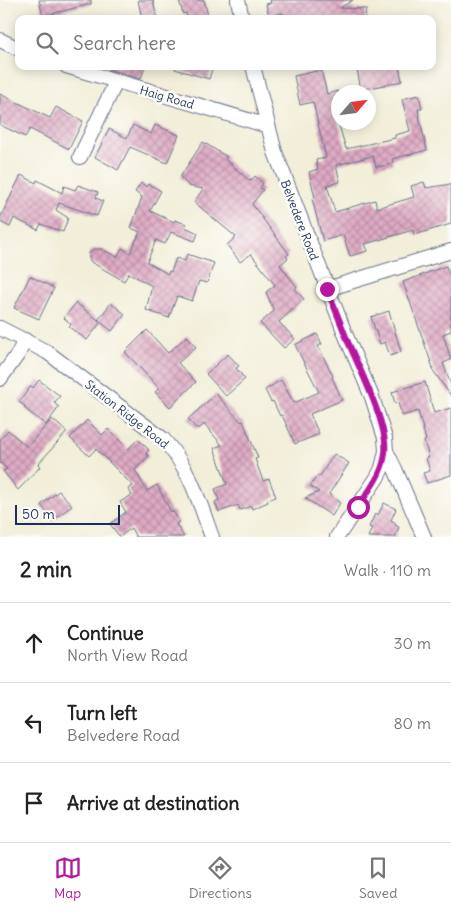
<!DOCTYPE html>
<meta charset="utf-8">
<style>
body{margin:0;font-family:Delius,sans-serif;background:#f2f2f2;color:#222}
.compass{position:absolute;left:331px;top:85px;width:45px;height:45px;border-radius:50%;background:#fff;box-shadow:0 2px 12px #0003;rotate:62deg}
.scale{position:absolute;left:15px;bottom:12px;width:105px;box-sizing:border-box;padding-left:5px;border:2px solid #1b2f5e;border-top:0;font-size:14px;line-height:18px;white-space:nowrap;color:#1b2f5e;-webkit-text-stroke:4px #fdfcf7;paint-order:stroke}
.stop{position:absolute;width:15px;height:15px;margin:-11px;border:4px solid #b5179e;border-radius:50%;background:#fff}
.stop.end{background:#b5179e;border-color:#fff;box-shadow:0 1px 5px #0008}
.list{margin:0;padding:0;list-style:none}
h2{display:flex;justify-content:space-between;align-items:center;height:65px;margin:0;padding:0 20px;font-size:21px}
h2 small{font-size:16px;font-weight:400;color:#767676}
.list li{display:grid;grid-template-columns:32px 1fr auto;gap:15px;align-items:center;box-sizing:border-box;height:80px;padding:0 20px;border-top:1px solid #e0e0e0}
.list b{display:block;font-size:19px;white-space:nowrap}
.list p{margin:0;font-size:16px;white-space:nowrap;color:#767676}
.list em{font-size:16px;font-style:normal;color:#767676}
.icon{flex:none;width:28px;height:28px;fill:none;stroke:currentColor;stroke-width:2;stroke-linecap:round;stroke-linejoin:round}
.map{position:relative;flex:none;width:451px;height:537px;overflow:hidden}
.search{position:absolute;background:#fff;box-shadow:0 2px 12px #0003;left:15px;right:15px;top:15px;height:55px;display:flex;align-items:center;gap:12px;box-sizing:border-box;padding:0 18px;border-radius:10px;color:#767676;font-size:19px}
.sheet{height:305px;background:#fff}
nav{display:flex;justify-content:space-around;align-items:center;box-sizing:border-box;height:70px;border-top:1px solid #e0e0e0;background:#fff;font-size:14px;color:#767676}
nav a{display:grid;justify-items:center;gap:2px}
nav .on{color:#b5179e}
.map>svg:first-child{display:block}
.building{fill:url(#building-cross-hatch)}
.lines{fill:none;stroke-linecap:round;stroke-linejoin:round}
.street-casing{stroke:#667289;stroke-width:16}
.street{stroke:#fff;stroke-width:14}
.route{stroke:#b5179e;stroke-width:6}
.labels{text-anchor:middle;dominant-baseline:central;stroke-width:5;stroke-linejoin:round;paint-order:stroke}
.street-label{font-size:12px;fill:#1b2f5e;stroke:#fdfcf7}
</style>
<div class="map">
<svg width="451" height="537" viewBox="0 0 451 537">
<defs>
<pattern id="building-cross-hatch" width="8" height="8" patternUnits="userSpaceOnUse" patternTransform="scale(1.25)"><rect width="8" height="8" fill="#dfaac4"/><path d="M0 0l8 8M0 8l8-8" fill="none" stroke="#b48ba2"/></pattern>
</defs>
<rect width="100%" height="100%" fill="#fdfcf7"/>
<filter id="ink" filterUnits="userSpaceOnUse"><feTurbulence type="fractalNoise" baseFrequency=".02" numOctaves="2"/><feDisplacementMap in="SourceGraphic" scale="10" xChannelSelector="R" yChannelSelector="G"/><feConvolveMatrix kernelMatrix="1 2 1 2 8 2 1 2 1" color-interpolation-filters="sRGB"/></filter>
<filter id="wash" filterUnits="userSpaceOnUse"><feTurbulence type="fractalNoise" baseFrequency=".0096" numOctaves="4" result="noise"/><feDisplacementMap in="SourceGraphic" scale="20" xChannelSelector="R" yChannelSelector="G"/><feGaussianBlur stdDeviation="1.12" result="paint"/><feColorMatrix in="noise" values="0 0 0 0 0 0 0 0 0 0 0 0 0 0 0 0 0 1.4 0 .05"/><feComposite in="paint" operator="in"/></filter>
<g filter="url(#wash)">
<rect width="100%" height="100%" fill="#f2eed9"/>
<g id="blocks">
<g class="building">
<path d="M39 0H91V4L43 16Z"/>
<path d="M138 0H153L157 19H142Z"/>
<path d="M179 0H204L209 19H187L186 13 183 14Z"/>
<path d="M270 0H353L340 8 366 9 365 19H284L283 13 269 16 266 4 271 3Z"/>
<path d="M108 66H145L141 79 108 69Z"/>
<path d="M176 66H213L209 79 175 69Z"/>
<path d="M370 66H399L402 81 361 90 357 69Z"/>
<path d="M321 70 327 94 338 91V122L346 149 395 138V135L410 131 402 99 419 95 422 109H418L420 121 427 150 392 159 393 164 376 167 373 156 336 165 340 182 327 185 335 212 375 200 377 208 414 197 411 186 424 182 426 188 451 184V224L414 235 413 230 365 244 368 251 350 256 343 235 323 241 312 199 315 198 309 172 318 169 316 160 326 158 313 102 300 105 294 76Z"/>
<path d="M0 94 50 118 56 107 83 121 69 149 30 129 25 137 0 125Z"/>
<path d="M133 125 151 134 155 125 179 135 167 163 130 147 118 170 95 157 109 129 127 138Z"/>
<path d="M203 142 227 157 225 159 250 181 255 176 263 183 260 188 263 190 252 204 289 254 286 256 288 258 280 265 297 287 295 289 304 299 279 322 295 339 284 348 260 323 274 311 266 292 275 285 251 254 240 262 227 245 236 237 194 202 203 189 189 186 180 177Z"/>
<path d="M21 175 36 183 37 180 62 193 64 186 75 190 78 185 98 192 96 198 103 201 97 216 59 203 56 210 68 218 63 232 41 224 38 230 14 218 10 227 0 222V218Z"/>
<path d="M141 183 147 187 149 184 161 191 150 211 174 222 175 220 186 224 185 227 198 233 195 241 171 232 165 244 156 240 147 262 168 274 169 271 171 272 176 258 185 261 187 254 214 263 207 283 199 281 192 301 177 296 169 318 146 310 152 286 129 273 124 281 91 262 89 258V253L94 249H102L117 257 122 248 130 253 140 232 131 228 142 197 135 192Z"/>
<path d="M446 266 451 279V331L443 334 451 360 443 363 451 385V396L432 369 433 368 403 282Z"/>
<path d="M30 276 54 288 39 319 14 308Z"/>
<path d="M76 303 101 322 87 340 69 327 71 324 64 318Z"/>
<path d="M111 303 125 314 112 331 98 320Z"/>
<path d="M389 311 401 352 390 356 385 342 380 344 371 317Z"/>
<path d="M147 330 168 353 187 336 196 347 178 363 196 382 170 407 155 392 159 388 125 352Z"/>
<path d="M317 334 322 344 318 346 333 376 332 377 342 400 310 414 319 434 295 444 282 415 280 416 273 401 271 402 265 390 281 380 294 403 319 392 295 345Z"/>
<path d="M228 354 239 366 236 368 245 379 226 396 206 374Z"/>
<path d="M39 380 60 396 54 403 59 407 46 425 24 408 26 407 19 402 31 386 33 388Z"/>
<path d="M425 382 434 413 451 408V475L427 483 423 473 430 471 426 458 429 457 424 441 426 440 418 411 402 416 398 403 395 404 392 392Z"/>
<path d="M216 394 241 422 243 421 258 458 255 459 263 481 269 479 276 497 267 500 268 502 252 509 251 506 240 510 238 505 219 512 215 502 219 500 215 489 227 484 214 448 222 445 204 424 200 428H196L188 419Z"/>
<path d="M52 419 67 432 38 464 40 467 18 490 3 471 7 469 0 463V440L8 430 27 447Z"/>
<path d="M87 420 102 435 108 429 128 449 138 439 149 450 146 453 149 456 135 470 147 491 157 485 171 512 173 511 179 522 176 524 184 537H136L131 528 120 537 110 524 126 512 120 502 132 495 128 489 133 486 96 449 89 456 70 438Z"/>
<path d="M334 454 349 463 329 494 340 503 332 516 305 498 319 492 310 486 317 476H320Z"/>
<path d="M59 491 72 505 53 521 41 505Z"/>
<path d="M384 503 396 509 391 520 396 523 395 525 399 527 395 537H368L372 528 369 527 375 514 378 515Z"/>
</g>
</g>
</g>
<g filter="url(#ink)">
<use href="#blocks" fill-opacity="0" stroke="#667289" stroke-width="1"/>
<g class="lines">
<defs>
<g id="street">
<path d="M238 0 242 19"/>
<path d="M0 40 19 49"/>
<path d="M66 66 268 126"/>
<path d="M253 66 275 152 346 336 372 397 385 438 386 451 395 469 424 537"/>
<path d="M80 157 116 82"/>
<path d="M327 289 451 251"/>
<path d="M0 328 47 352 163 439C191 470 198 499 212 537"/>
<path d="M0 379 18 354 25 340"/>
<path d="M337 537 377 478 382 468 386 451"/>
</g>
</defs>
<use href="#street" class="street-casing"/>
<use href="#street" class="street"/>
</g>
</g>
<g class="lines" filter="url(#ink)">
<path class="route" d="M327 289C334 306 341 324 348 342 359 367 389 427 385 453 383 474 369 490 358 507"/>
</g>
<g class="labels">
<g class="street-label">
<text transform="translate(167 97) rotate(16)">Haig Road</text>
<text transform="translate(300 220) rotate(69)">Belvedere Road</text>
<text transform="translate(127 414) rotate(38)">Station Ridge Road</text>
</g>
</g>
</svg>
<svg class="compass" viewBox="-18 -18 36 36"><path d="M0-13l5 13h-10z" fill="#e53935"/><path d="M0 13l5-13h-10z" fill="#767676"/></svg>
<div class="scale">50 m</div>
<div class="stop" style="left:358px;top:507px"></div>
<div class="stop end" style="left:327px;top:289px"></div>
<div class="search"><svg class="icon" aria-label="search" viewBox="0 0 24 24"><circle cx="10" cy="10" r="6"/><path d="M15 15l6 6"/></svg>Search here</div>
</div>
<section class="sheet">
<h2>2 min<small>Walk · 110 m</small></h2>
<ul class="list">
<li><svg class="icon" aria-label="ahead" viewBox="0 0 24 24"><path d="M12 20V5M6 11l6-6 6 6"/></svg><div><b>Continue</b><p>North View Road</p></div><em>30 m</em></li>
<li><svg class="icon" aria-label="left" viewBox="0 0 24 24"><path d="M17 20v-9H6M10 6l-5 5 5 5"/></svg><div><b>Turn left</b><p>Belvedere Road</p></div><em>80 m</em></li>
<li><svg class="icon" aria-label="arrive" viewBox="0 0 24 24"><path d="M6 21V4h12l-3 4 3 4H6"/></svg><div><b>Arrive at destination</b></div></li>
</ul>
</section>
<nav>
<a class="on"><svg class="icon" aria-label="map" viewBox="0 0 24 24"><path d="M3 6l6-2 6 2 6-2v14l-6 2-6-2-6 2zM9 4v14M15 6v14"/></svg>Map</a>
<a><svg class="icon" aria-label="directions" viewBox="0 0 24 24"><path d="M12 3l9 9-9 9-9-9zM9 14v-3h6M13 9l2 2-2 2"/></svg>Directions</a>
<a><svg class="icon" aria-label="saved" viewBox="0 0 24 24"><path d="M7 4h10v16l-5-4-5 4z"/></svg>Saved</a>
</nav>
